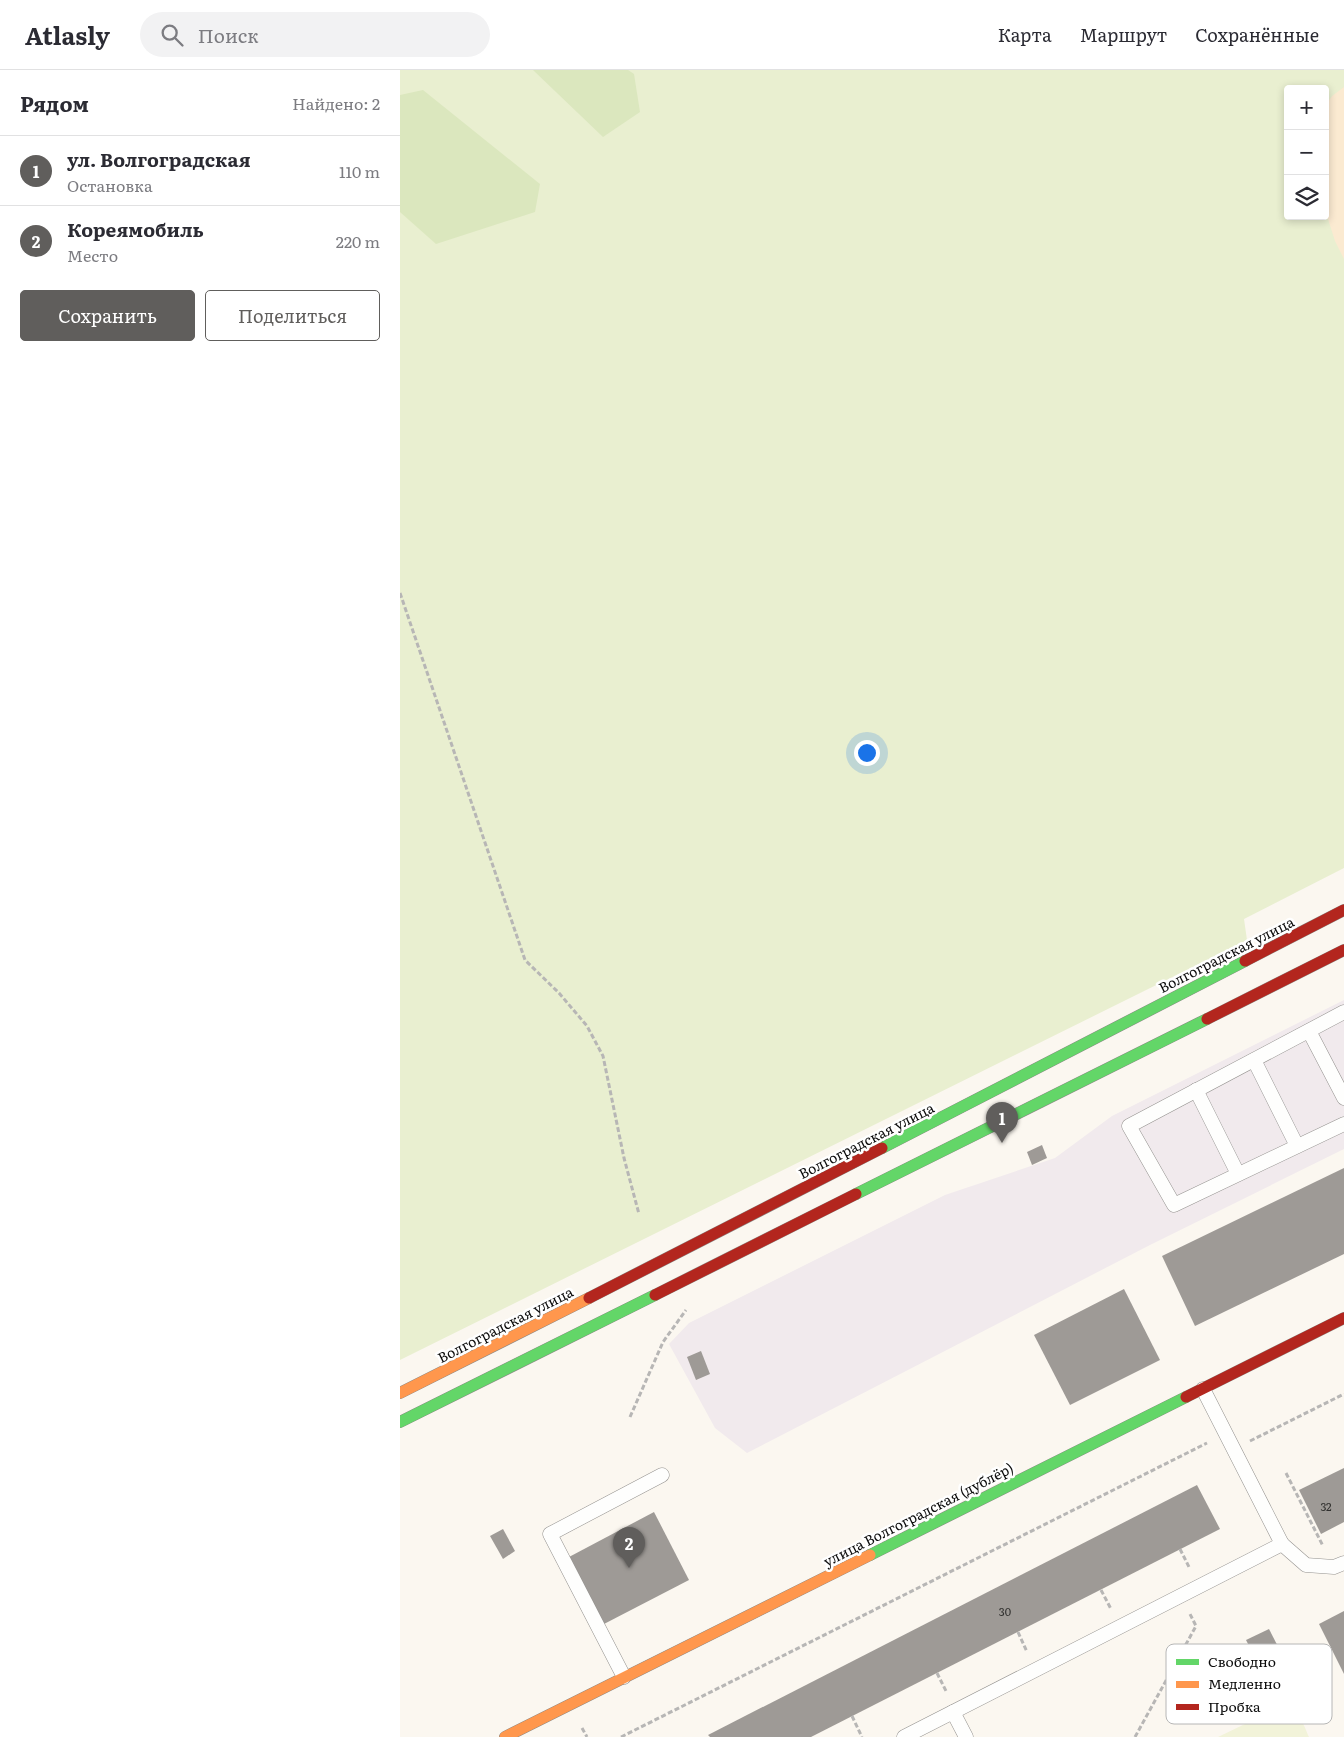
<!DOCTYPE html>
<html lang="ru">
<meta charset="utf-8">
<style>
body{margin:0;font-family:Literata,serif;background:#f2f2f3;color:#2b2b33}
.controls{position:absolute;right:15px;top:15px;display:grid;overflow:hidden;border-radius:5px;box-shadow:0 2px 8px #0003}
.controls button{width:45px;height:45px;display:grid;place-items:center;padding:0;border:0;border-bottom:1px solid #e1e1e2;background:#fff;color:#2b2b33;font:25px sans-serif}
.you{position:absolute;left:466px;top:682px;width:18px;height:18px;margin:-12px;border:4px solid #fff;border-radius:50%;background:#1a73e8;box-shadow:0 0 0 8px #1a73e833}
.badge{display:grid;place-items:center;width:32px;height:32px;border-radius:50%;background:#605e5c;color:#fff;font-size:16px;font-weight:700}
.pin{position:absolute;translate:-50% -41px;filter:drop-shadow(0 1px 2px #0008)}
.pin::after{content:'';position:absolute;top:26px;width:18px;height:15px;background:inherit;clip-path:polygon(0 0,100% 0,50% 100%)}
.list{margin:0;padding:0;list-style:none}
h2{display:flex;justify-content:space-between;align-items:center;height:65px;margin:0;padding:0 20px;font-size:21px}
h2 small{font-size:16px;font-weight:400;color:#7c7c81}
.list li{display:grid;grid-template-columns:32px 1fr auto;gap:15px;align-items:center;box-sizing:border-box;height:70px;padding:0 20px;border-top:1px solid #e1e1e2}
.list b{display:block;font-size:19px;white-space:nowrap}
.list p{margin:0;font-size:16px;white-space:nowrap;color:#7c7c81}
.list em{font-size:16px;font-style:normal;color:#7c7c81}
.actions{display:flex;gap:10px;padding:15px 20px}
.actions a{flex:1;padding:11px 0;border:1px solid #605e5c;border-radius:5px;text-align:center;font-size:18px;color:#605e5c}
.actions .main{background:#605e5c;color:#fff}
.icon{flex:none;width:28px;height:28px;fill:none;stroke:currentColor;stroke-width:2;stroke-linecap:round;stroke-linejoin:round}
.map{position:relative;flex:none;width:944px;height:1667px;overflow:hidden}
header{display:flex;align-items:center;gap:30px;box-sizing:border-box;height:70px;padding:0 25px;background:#fff;border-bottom:1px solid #e1e1e2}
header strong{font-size:24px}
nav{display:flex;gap:28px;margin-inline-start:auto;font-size:18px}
.search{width:350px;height:45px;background:#f2f2f3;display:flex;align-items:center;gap:12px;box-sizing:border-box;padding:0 18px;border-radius:28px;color:#7c7c81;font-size:19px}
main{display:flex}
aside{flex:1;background:#fff}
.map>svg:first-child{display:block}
.industrial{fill:#f1eaed}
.green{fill:#e9efd0;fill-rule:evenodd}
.forest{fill:#dbe7be}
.sand{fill:#fbead1}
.pitch{fill:#f2f3d9}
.building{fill:#9e9a96}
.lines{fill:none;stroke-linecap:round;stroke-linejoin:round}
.lane-casing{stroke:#94928f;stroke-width:15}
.fast-casing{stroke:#8a8885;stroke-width:12}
.slow-casing{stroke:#8a8885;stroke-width:12}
.jam-casing{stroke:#8a8885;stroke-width:12}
.path{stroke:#b7b6b5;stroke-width:3;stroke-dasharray:5 2.5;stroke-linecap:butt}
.lane{stroke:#fefefd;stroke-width:14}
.fast{stroke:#63d668;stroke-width:11}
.slow{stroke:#ff974d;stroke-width:11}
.jam{stroke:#b3261e;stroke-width:11}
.labels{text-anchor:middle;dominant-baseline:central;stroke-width:5;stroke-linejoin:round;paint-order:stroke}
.number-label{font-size:11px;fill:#30302e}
.street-label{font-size:14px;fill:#0c0c0c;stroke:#fff}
.key{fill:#fff;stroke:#b6b6b6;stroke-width:1}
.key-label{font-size:14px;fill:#0c0c0c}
</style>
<header>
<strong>Atlasly</strong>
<div class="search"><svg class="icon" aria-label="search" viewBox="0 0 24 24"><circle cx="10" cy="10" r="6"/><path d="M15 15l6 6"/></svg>Поиск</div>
<nav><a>Карта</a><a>Маршрут</a><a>Сохранённые</a></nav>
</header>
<main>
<aside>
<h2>Рядом<small>Найдено: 2</small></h2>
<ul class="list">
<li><span class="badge">1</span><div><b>ул. Волгоградская</b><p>Остановка</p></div><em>110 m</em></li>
<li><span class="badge">2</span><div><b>Кореямобиль</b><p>Место</p></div><em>220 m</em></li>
</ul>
<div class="actions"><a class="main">Сохранить</a><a>Поделиться</a></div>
</aside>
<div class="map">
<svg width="944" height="1667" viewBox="0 0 944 1667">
<rect width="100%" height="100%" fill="#fbf7f0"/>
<path class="industrial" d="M944 930V1079L750 1175 347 1383 315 1358 269 1274 289 1253 545 1125 655 1088 712 1046Z"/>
<path class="green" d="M0 0H944V798L844 849 847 870 0 1290ZM888 19H925V146H888Z"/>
<g class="forest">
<path d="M133 0H228L234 4 240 42 203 67Z"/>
<path d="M23 20 140 114 135 142 36 174 0 142V25Z"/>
</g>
<path class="sand" d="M944 17V189L935 171 928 149 924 146 925 36 932 26Z"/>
<path class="pitch" d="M882 1638C899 1640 903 1653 909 1667H818L874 1640Z"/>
<g class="building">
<path d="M642 1075 647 1088 632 1095 627 1082Z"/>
<path d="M944 1098V1184L795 1256 762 1186Z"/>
<path d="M724 1219 760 1290 670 1335 634 1265Z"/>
<path d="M301 1281 310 1304 296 1310 287 1287Z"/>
<path d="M944 1398V1452L921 1464 899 1420Z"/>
<path d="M797 1415 820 1459 411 1667H310L308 1665Z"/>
<path d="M254 1442 289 1510 204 1554 169 1487Z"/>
<path d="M103 1459 115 1481 103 1489 90 1466Z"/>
<path d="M944 1541V1604L919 1554Z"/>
<path d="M869 1559 889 1598 866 1609 846 1570Z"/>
</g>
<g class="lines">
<defs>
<g id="lane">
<path d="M944 942 729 1056 774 1135 944 1054"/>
<path d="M909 961 944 1028"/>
<path d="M854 990 897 1076"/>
<path d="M796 1020 838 1104"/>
<path d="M882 1474 906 1495 934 1497 944 1493"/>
<path d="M224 1607 150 1464 262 1405"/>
<path d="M553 1642 566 1667"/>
<path d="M504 1667 882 1474 803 1319"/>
</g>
<g id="fast">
<path d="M482 1078 845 891"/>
<path d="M456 1124 807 949"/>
<path d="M0 1352 255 1225"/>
<path d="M470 1485 786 1327"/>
</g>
<g id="slow">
<path d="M0 1323 189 1228"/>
<path d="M105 1667 470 1485"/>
</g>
<g id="jam">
<path d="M845 891 944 840"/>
<path d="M807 949 944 880"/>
<path d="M255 1225 456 1124"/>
<path d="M189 1228 482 1078"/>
<path d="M786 1327 944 1248"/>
</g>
</defs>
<use href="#lane" class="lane-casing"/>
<use href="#fast" class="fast-casing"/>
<use href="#slow" class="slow-casing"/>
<use href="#jam" class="jam-casing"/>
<g class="path">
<path d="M0 523 125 890 159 923 187 956 203 986 224 1088 239 1144"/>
<path d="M230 1347 263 1272 286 1240"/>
<path d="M850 1371 944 1324"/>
<path d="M886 1403 923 1476"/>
<path d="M780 1479 790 1499"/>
<path d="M701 1520 711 1539"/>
<path d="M618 1562 627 1582"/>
<path d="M537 1603 547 1623"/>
<path d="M452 1646 462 1667"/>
<path d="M182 1658 187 1667"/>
<path d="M221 1667 807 1373"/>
<path d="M735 1667 796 1556 789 1542"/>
</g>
<use href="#lane" class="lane"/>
<use href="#fast" class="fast"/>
<use href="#slow" class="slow"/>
<use href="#jam" class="jam"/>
</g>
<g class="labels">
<g class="number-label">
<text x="926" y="1436">32</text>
<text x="605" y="1541">30</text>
</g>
<g class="street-label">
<text transform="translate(826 884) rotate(-27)">Волгоградская улица</text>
<text transform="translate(466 1070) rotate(-27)">Волгоградская улица</text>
<text transform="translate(105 1254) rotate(-27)">Волгоградская улица</text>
<text transform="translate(518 1444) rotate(-27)">улица Волгоградская (дублёр)</text>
</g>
</g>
<rect x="766" y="1574" width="166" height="80" rx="8" class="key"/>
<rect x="776" y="1589" width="23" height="6" fill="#63d668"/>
<rect x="776" y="1611" width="23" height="7" fill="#ff974d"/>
<rect x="776" y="1634" width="23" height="6" fill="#b3261e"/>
<g class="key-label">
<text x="808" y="1597">Свободно</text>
<text x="808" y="1619">Медленно</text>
<text x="808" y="1642">Пробка</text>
</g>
</svg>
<div class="controls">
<button>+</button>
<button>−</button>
<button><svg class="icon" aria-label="layers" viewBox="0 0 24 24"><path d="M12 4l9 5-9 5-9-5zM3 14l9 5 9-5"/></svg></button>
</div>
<div class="you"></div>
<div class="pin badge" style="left:602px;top:1073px">1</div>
<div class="pin badge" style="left:229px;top:1498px">2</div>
</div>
</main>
